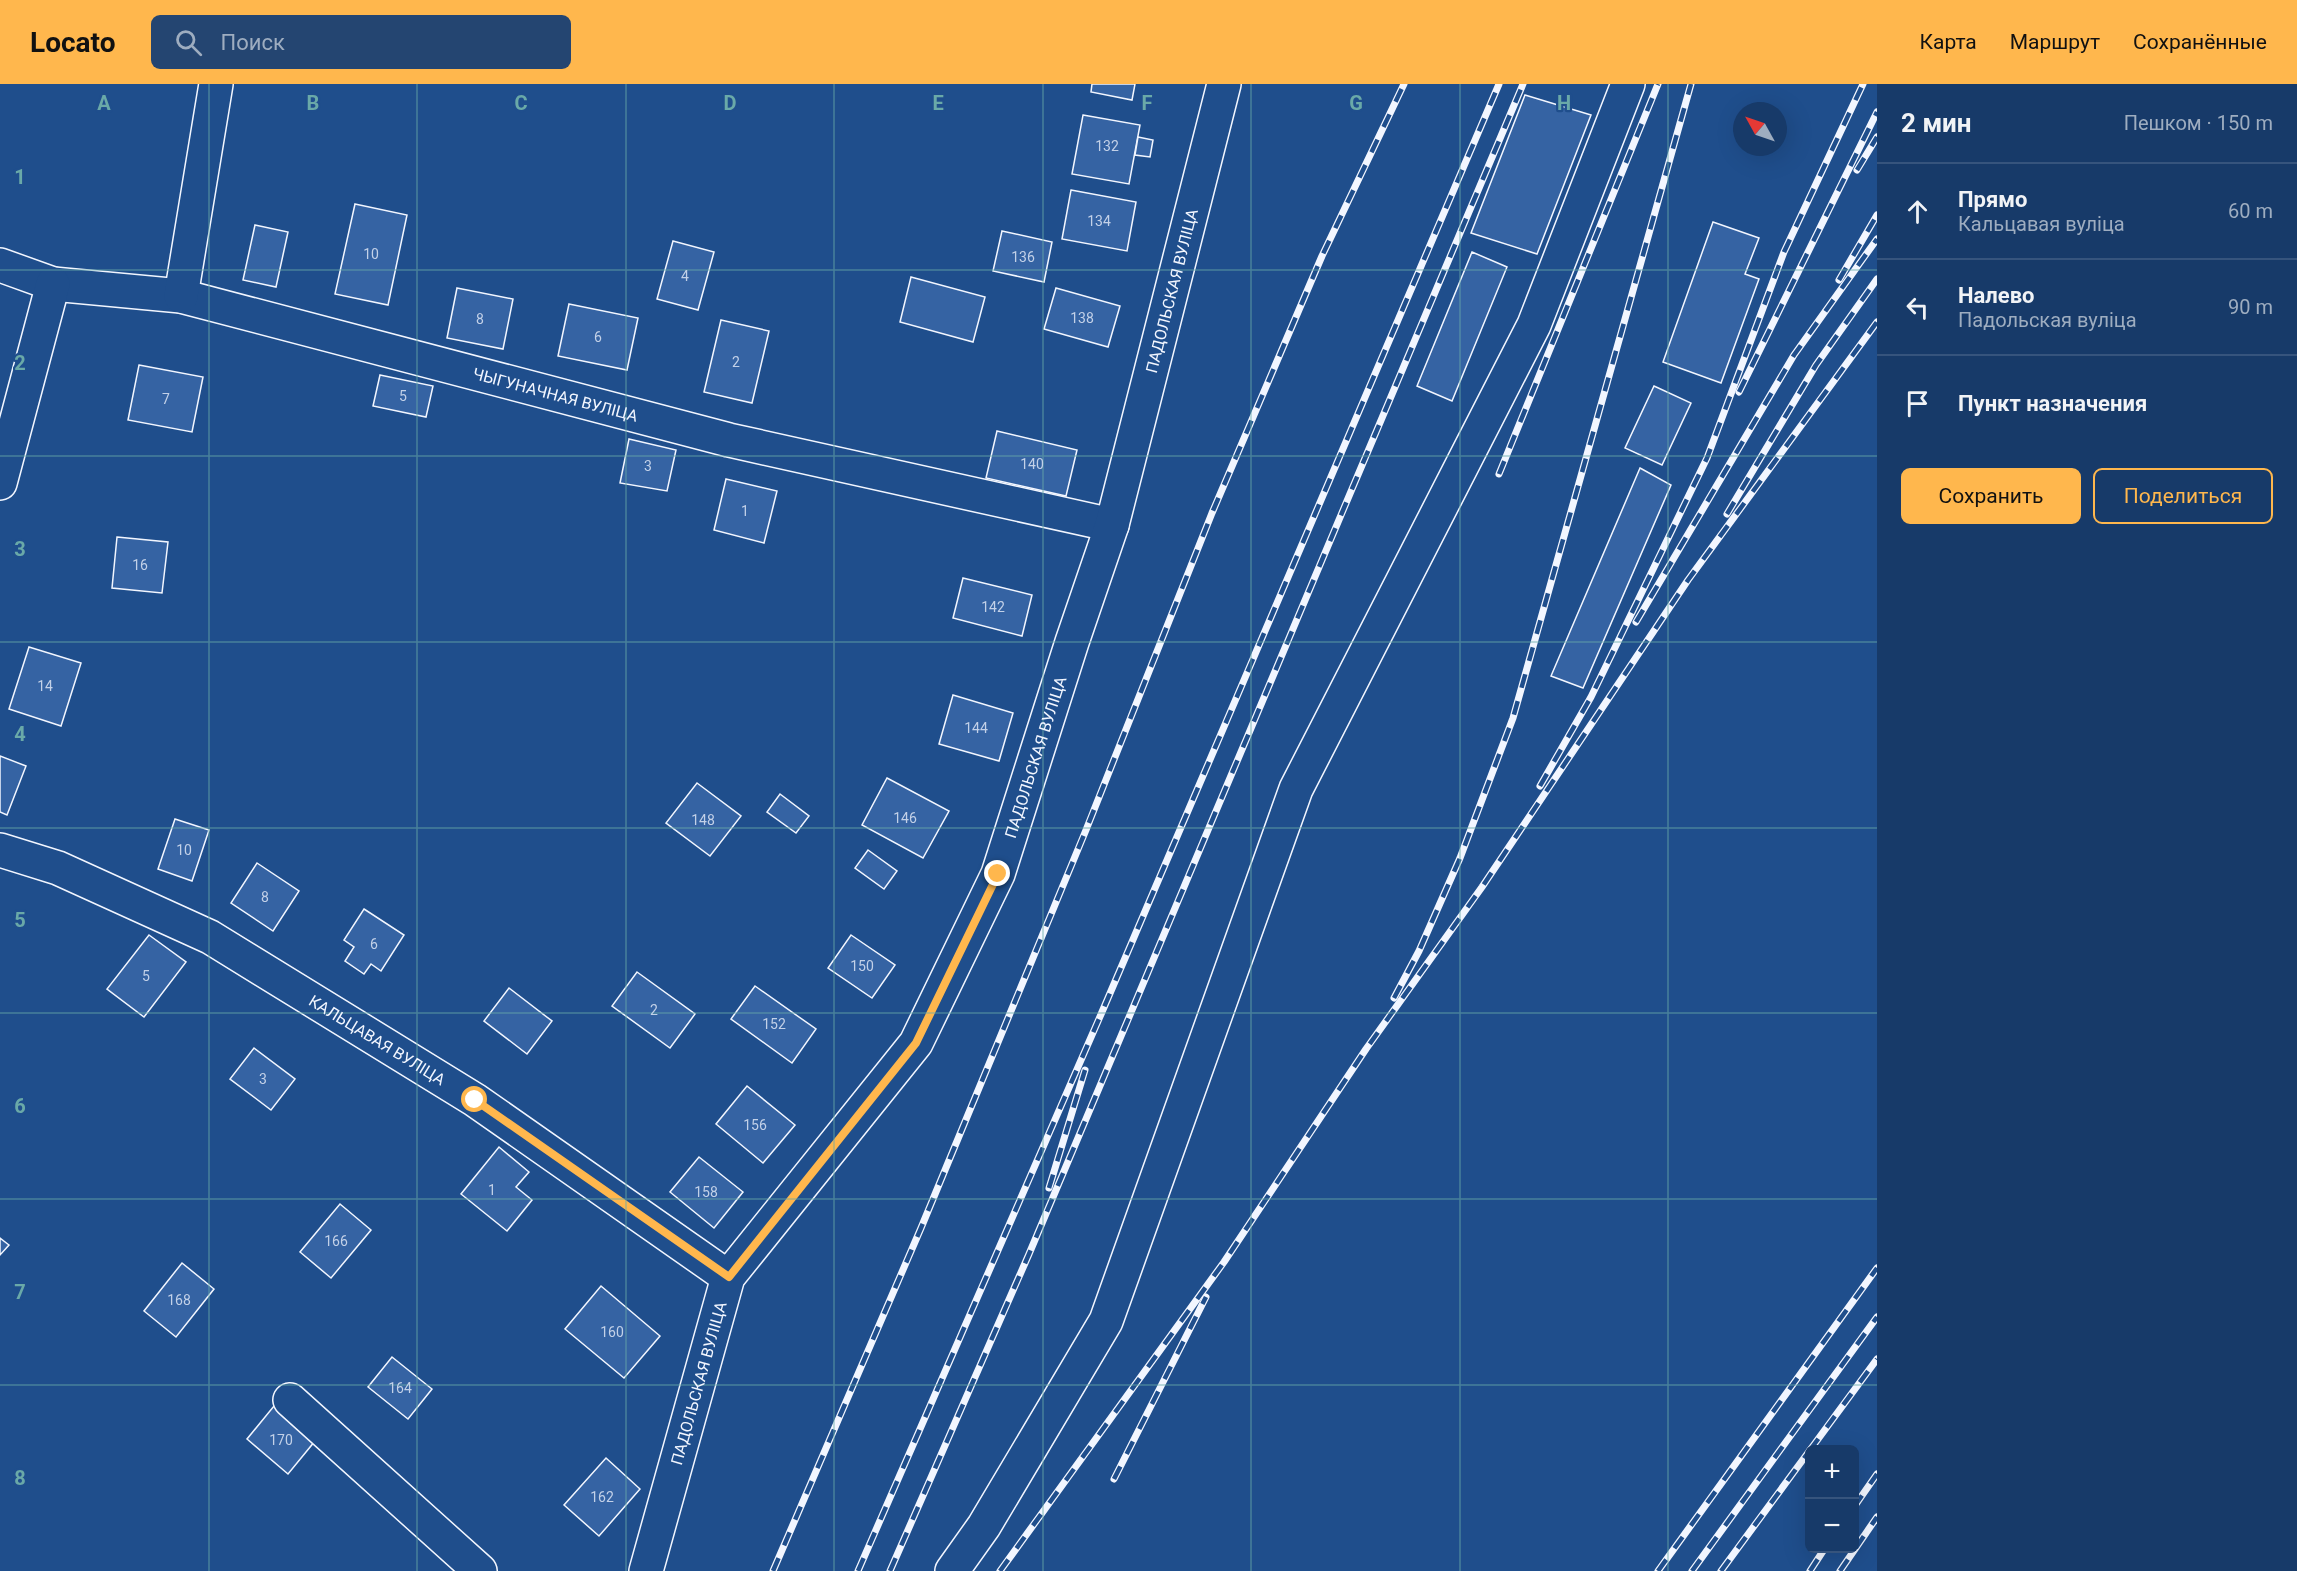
<!DOCTYPE html>
<html lang="ru">
<meta charset="utf-8">
<style>
body{margin:0;font-family:Roboto,sans-serif;background:#244571;color:#f1f3f6}
.controls{position:absolute;right:18px;bottom:18px;display:grid;overflow:hidden;border-radius:9px;box-shadow:0 6px 24px #0002}
.controls button{width:54px;height:54px;display:grid;place-items:center;padding:0;border:0;border-bottom:2px solid #36547d;background:#173a69;color:#f1f3f6;font:30px sans-serif}
.compass{position:absolute;left:1733px;top:18px;width:54px;height:54px;border-radius:50%;background:#173a69;box-shadow:0 6px 24px #0002;rotate:310deg}
.stop{position:absolute;width:18px;height:18px;margin:-14px;border:4px solid #ffb74d;border-radius:50%;background:#fff}
.stop.end{background:#ffb74d;border-color:#fff;box-shadow:0 2px 6px #0008}
.list{margin:0;padding:0;list-style:none}
h2{display:flex;justify-content:space-between;align-items:center;height:78px;margin:0;padding:0 24px;font-size:26px}
h2 small{font-size:20px;font-weight:400;color:#9eadc0}
.list li{display:grid;grid-template-columns:39px 1fr auto;gap:18px;align-items:center;box-sizing:border-box;height:96px;padding:0 24px;border-top:2px solid #36547d}
.list b{display:block;font-size:22px;white-space:nowrap}
.list p{margin:0;font-size:20px;white-space:nowrap;color:#9eadc0}
.list em{font-size:20px;font-style:normal;color:#9eadc0}
.actions{display:flex;gap:12px;padding:18px 24px}
.actions a{flex:1;padding:14px 0;border:2px solid #ffb74d;border-radius:9px;text-align:center;font-size:21px;color:#ffb74d}
.actions .main{background:#ffb74d;color:#111}
.icon{flex:none;width:33px;height:33px;fill:none;stroke:currentColor;stroke-width:2;stroke-linecap:round;stroke-linejoin:round}
.map{position:relative;flex:none;width:1877px;height:1487px;overflow:hidden}
header{display:flex;align-items:center;gap:36px;box-sizing:border-box;height:84px;padding:0 30px;background:#ffb74d;color:#111}
header strong{font-size:28px}
nav{display:flex;gap:33px;margin-inline-start:auto;font-size:21px}
.search{width:420px;height:54px;background:#244571;display:flex;align-items:center;gap:15px;box-sizing:border-box;padding:0 21px;border-radius:9px;color:#9eadc0;font-size:22px}
main{display:flex}
aside{flex:1;background:#173a69}
.map>svg:first-child{display:block}
.building{fill:#3563a3;stroke:#f2f6ff;stroke-width:1.5}
.lines{fill:none;stroke-linecap:round;stroke-linejoin:round}
.minor-casing{stroke:#f2f6ff;stroke-width:36}
.minor{stroke:#1f4e8c;stroke-width:33}
.rail-casing{stroke:#f2f6ff;stroke-width:7}
.rail{stroke:#1f4e8c;stroke-width:4.5;stroke-dasharray:14;stroke-linecap:butt}
.route{stroke:#ffb74d;stroke-width:8}
.grid{fill:none;stroke:#6aa9a8;stroke-width:1.5;stroke-opacity:0.55}
.labels{text-anchor:middle;dominant-baseline:central;stroke-width:4.5;stroke-linejoin:round;paint-order:stroke}
.number-label{font-size:14px;fill:#c3d1e8}
.street-label{font-size:16px;fill:#f2f6ff;stroke:#1f4e8c}
.grid-label{font-size:20px;text-anchor:middle;font-weight:bold;fill:#6aa9a8;stroke:#1f4e8c;stroke-width:4.5;stroke-linejoin:round;paint-order:stroke}
</style>
<header>
<strong>Locato</strong>
<div class="search"><svg class="icon" aria-label="search" viewBox="0 0 24 24"><circle cx="10" cy="10" r="6"/><path d="M15 15l6 6"/></svg>Поиск</div>
<nav><a>Карта</a><a>Маршрут</a><a>Сохранённые</a></nav>
</header>
<main>
<div class="map">
<svg width="1877" height="1487" viewBox="0 0 1877 1487">
<rect width="100%" height="100%" fill="#1f4e8c"/>
<g class="building">
<path d="M1092 0H1135L1132 16 1091 8Z"/>
<path d="M1525 11 1591 31 1537 170 1471 149Z"/>
<path d="M1083 31 1140 41 1129 100 1072 90Z"/>
<path d="M1138 53 1153 56 1150 73 1135 71Z"/>
<path d="M1071 106 1136 118 1127 167 1062 155Z"/>
<path d="M355 120 407 131 388 221 335 210Z"/>
<path d="M1713 138 1759 154 1745 190 1759 195 1721 299 1663 278Z"/>
<path d="M255 141 288 148 276 203 243 196Z"/>
<path d="M1002 147 1052 158 1044 198 993 187Z"/>
<path d="M673 157 714 168 698 226 657 215Z"/>
<path d="M1472 168 1507 183 1452 317 1417 302Z"/>
<path d="M911 193 985 213 973 258 900 238Z"/>
<path d="M457 204 513 215 503 265 447 254Z"/>
<path d="M1056 204 1120 222 1108 263 1044 245Z"/>
<path d="M569 220 638 234 627 286 558 272Z"/>
<path d="M721 236 769 247 752 319 704 308Z"/>
<path d="M139 281 203 293 192 348 128 336Z"/>
<path d="M380 291 433 302 426 333 373 322Z"/>
<path d="M1654 302 1691 319 1662 381 1625 364Z"/>
<path d="M997 347 1077 366 1066 412 986 394Z"/>
<path d="M629 355 676 366 667 407 620 399Z"/>
<path d="M1640 384 1671 401 1583 604 1551 592Z"/>
<path d="M726 395 777 407 764 459 714 446Z"/>
<path d="M117 453 168 458 162 509 112 504Z"/>
<path d="M963 494 1032 511 1022 552 953 534Z"/>
<path d="M29 563 81 579 61 642 9 625Z"/>
<path d="M953 611 1013 629 999 677 939 660Z"/>
<path d="M0 672 26 682 7 731 0 728Z"/>
<path d="M887 694 949 727 923 774 862 741Z"/>
<path d="M697 699 741 732 710 772 666 739Z"/>
<path d="M780 710 809 732 796 749 767 728Z"/>
<path d="M175 735 209 746 192 797 158 785Z"/>
<path d="M868 766 897 787 884 805 855 784Z"/>
<path d="M257 779 299 807 273 847 231 819Z"/>
<path d="M364 825 404 851 381 887 371 880 364 890 345 877 354 863 344 856Z"/>
<path d="M149 851 186 878 144 933 107 905Z"/>
<path d="M851 851 895 881 872 914 828 884Z"/>
<path d="M637 888 695 930 670 964 612 922Z"/>
<path d="M755 902 816 945 792 979 731 935Z"/>
<path d="M509 904 552 937 527 970 484 937Z"/>
<path d="M254 964 295 995 271 1026 230 995Z"/>
<path d="M747 1002 795 1041 763 1079 716 1040Z"/>
<path d="M499 1063 529 1088 516 1103 532 1116 507 1147 461 1110Z"/>
<path d="M699 1073 743 1108 714 1144 670 1108Z"/>
<path d="M340 1120 371 1146 331 1194 300 1168Z"/>
<path d="M0 1154 9 1161 0 1171Z"/>
<path d="M182 1179 214 1205 176 1253 144 1227Z"/>
<path d="M601 1202 660 1252 624 1294 565 1245Z"/>
<path d="M392 1273 432 1305 408 1335 368 1303Z"/>
<path d="M274 1322 315 1357 288 1390 247 1355Z"/>
<path d="M606 1374 640 1405 599 1452 564 1421Z"/>
</g>
<g class="lines">
<defs>
<g id="minor">
<path id="s1" d="M0 181 53 200 181 212 729 356 1112 441"/>
<path d="M181 212 216 0"/>
<path d="M0 399 53 200"/>
<path id="s2" d="M0 766 58 784 210 853 475 1016 728 1193"/>
<path d="M290 1316 480 1487"/>
<path id="s3" d="M646 1487 728 1193 916 959 998 790 1072 558 1112 441 1224 0"/>
<path d="M952 1487 984 1442 1106 1237 1296 705 1534 241 1628 0"/>
</g>
</defs>
<use href="#minor" class="minor-casing"/>
<use href="#minor" class="minor"/>
<defs>
<g id="rail">
<path d="M1857 86 1877 53"/>
<path d="M1839 196 1877 131"/>
<path d="M1739 308 1877 28"/>
<path d="M1499 390 1658 0"/>
<path d="M1727 430 1816 281 1877 195"/>
<path d="M1636 538 1794 271 1877 155"/>
<path d="M1540 702 1591 613 1707 374 1784 168 1863 0"/>
<path d="M1394 914 1419 867 1460 774 1513 634 1691 0"/>
<path d="M1049 1104 1085 986"/>
<path d="M1810 1366 1877 1275"/>
<path d="M1114 1395 1206 1213"/>
<path d="M1854 1423 1877 1390"/>
<path d="M773 1487 921 1144 1086 746 1212 429 1322 172 1404 0"/>
<path d="M858 1487 1102 928 1499 0"/>
<path d="M890 1487 1029 1170 1523 0"/>
<path d="M1000 1487 1224 1178 1366 965 1482 803 1688 496 1877 238"/>
<path d="M1658 1487 1877 1184"/>
<path d="M1692 1487 1877 1233"/>
<path d="M1721 1487 1810 1366"/>
<path d="M1810 1487 1825 1464"/>
<path d="M1840 1487 1877 1433"/>
</g>
</defs>
<use href="#rail" class="rail-casing"/>
<use href="#rail" class="rail"/>
</g>
<g class="lines">
<path class="route" d="M475 1016 729 1193 916 959 998 790"/>
</g>
<path class="grid" d="M209 0V1487M417 0V1487M626 0V1487M834 0V1487M1043 0V1487M1251 0V1487M1460 0V1487M1668 0V1487M0 186H1877M0 372H1877M0 558H1877M0 744H1877M0 929H1877M0 1115H1877M0 1301H1877"/>
<g class="labels">
<g class="number-label">
<text x="1107" y="62">132</text>
<text x="1099" y="137">134</text>
<text x="371" y="170">10</text>
<text x="1023" y="173">136</text>
<text x="685" y="192">4</text>
<text x="1082" y="234">138</text>
<text x="480" y="235">8</text>
<text x="598" y="253">6</text>
<text x="736" y="278">2</text>
<text x="403" y="312">5</text>
<text x="166" y="315">7</text>
<text x="1032" y="380">140</text>
<text x="648" y="382">3</text>
<text x="745" y="427">1</text>
<text x="140" y="481">16</text>
<text x="993" y="523">142</text>
<text x="45" y="602">14</text>
<text x="976" y="644">144</text>
<text x="905" y="734">146</text>
<text x="703" y="736">148</text>
<text x="184" y="766">10</text>
<text x="265" y="813">8</text>
<text x="374" y="860">6</text>
<text x="862" y="882">150</text>
<text x="146" y="892">5</text>
<text x="654" y="926">2</text>
<text x="774" y="940">152</text>
<text x="263" y="995">3</text>
<text x="755" y="1041">156</text>
<text x="492" y="1106">1</text>
<text x="706" y="1108">158</text>
<text x="336" y="1157">166</text>
<text x="179" y="1216">168</text>
<text x="612" y="1248">160</text>
<text x="400" y="1304">164</text>
<text x="281" y="1356">170</text>
<text x="602" y="1413">162</text>
</g>
<g class="street-label">
<text stroke="none"><textPath href="#s3" startOffset="1402">ПАДОЛЬСКАЯ ВУЛІЦА</textPath></text>
<text stroke="none"><textPath href="#s1" startOffset="572">ЧЫГУНАЧНАЯ ВУЛІЦА</textPath></text>
<text stroke="none"><textPath href="#s3" startOffset="916">ПАДОЛЬСКАЯ ВУЛІЦА</textPath></text>
<text stroke="none"><textPath href="#s2" startOffset="424">КАЛЬЦАВАЯ ВУЛІЦА</textPath></text>
<text stroke="none"><textPath href="#s3" startOffset="195">ПАДОЛЬСКАЯ ВУЛІЦА</textPath></text>
</g>
</g>
<g class="grid-label">
<text x="104" y="26">A</text>
<text x="313" y="26">B</text>
<text x="521" y="26">C</text>
<text x="730" y="26">D</text>
<text x="938" y="26">E</text>
<text x="1147" y="26">F</text>
<text x="1356" y="26">G</text>
<text x="1564" y="26">H</text>
<text x="20" y="100">1</text>
<text x="20" y="286">2</text>
<text x="20" y="472">3</text>
<text x="20" y="657">4</text>
<text x="20" y="843">5</text>
<text x="20" y="1029">6</text>
<text x="20" y="1215">7</text>
<text x="20" y="1401">8</text>
</g>
</svg>
<div class="controls">
<button>+</button>
<button>−</button>
</div>
<svg class="compass" viewBox="-18 -18 36 36"><path d="M0-13l5 13h-10z" fill="#e53935"/><path d="M0 13l5-13h-10z" fill="#9eadc0"/></svg>
<div class="stop" style="left:475px;top:1016px"></div>
<div class="stop end" style="left:998px;top:790px"></div>
</div>
<aside>
<h2>2 мин<small>Пешком · 150 m</small></h2>
<ul class="list">
<li><svg class="icon" aria-label="ahead" viewBox="0 0 24 24"><path d="M12 20V5M6 11l6-6 6 6"/></svg><div><b>Прямо</b><p>Кальцавая вуліца</p></div><em>60 m</em></li>
<li><svg class="icon" aria-label="left" viewBox="0 0 24 24"><path d="M17 20v-9H6M10 6l-5 5 5 5"/></svg><div><b>Налево</b><p>Падольская вуліца</p></div><em>90 m</em></li>
<li><svg class="icon" aria-label="arrive" viewBox="0 0 24 24"><path d="M6 21V4h12l-3 4 3 4H6"/></svg><div><b>Пункт назначения</b></div></li>
</ul>
<div class="actions"><a class="main">Сохранить</a><a>Поделиться</a></div>
</aside>
</main>
